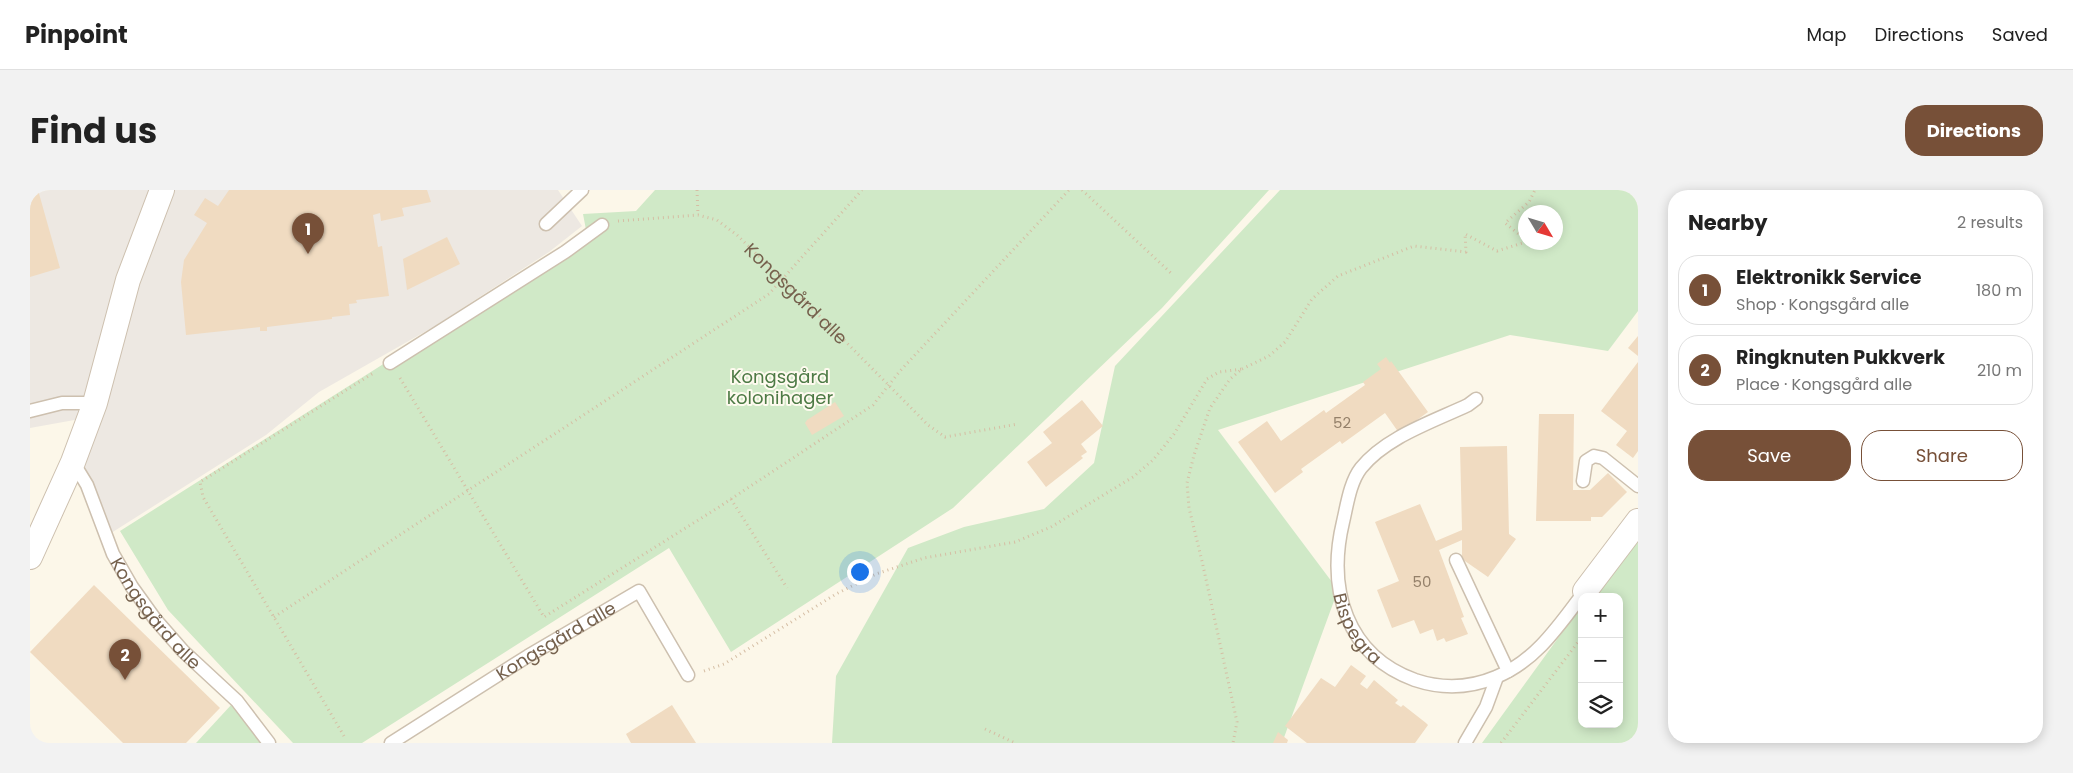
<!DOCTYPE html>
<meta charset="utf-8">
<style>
body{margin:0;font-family:Poppins,sans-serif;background:#f2f2f2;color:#222}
.controls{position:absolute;right:15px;bottom:15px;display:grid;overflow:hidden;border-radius:10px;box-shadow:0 2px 12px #0003}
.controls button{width:45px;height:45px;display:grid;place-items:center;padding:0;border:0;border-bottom:1px solid #e0e0e0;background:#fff;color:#222;font:25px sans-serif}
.compass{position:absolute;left:1488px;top:15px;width:45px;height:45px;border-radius:50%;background:#fff;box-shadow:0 2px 12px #0003;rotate:128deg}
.you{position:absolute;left:829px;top:381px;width:18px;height:18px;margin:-12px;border:4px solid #fff;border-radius:50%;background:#1a73e8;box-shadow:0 0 0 8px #1a73e833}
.badge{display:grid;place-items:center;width:32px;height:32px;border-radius:50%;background:#775038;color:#fff;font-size:16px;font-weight:700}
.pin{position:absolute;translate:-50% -41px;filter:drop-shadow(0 1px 2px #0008)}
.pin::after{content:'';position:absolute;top:26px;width:18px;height:15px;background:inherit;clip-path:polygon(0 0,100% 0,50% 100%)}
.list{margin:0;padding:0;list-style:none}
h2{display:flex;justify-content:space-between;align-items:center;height:65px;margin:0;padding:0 20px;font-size:21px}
h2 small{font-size:16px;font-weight:400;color:#767676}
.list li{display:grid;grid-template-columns:32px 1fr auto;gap:15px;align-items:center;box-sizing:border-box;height:70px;margin:0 10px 10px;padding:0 10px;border:1px solid #e0e0e0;border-radius:20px}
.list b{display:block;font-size:19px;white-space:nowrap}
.list p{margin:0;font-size:16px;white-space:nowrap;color:#767676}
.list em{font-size:16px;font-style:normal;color:#767676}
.actions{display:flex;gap:10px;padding:15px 20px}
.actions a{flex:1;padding:11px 0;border:1px solid #775038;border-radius:20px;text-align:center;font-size:18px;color:#775038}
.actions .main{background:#775038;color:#fff}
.icon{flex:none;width:28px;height:28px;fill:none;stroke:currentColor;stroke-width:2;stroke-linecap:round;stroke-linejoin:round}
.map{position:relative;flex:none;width:1608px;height:553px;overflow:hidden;border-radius:20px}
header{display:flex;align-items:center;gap:30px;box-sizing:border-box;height:70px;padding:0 25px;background:#fff;border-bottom:1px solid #e0e0e0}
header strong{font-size:24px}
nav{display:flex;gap:28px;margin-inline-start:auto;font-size:18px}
.intro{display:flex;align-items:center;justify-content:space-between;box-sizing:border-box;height:120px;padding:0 30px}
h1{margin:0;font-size:35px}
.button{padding:12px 22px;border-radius:20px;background:#775038;color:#fff;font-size:18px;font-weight:700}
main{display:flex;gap:30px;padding:0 30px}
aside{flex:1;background:#fff;border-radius:20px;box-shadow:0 2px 12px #0003}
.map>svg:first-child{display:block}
.industrial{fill:#ede8e2}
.green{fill:#d0e9c7;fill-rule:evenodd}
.building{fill:#f0dbc1}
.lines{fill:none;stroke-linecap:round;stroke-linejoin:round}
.lane-casing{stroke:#cdc0af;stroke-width:15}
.street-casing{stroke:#cdc0af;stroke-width:26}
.path{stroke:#d5bea4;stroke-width:3;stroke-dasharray:1 4;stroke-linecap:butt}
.lane{stroke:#fff;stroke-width:12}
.street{stroke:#fff;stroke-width:24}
.labels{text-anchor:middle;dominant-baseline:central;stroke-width:4;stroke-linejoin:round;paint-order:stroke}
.number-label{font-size:15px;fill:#94806a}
.street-label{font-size:18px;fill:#75614d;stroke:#fefaef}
.park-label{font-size:18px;fill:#4d7a45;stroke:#fefaef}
</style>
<header>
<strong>Pinpoint</strong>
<nav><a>Map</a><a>Directions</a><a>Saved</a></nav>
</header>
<div class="intro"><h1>Find us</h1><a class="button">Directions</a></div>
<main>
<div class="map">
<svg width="1608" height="553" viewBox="0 0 1608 553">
<rect width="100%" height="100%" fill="#fcf7e9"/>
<path class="industrial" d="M0 0H528L552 36 519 62 405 136 289 202 236 245 78 345 44 277 61 227 0 238Z"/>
<g class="green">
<path d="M625 0H1239L1132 118 923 318 701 462 639 358 332 553H263L138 420 90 341 557 45 553 24 606 21Z"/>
<path d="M1250 0H1598L1608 11V121L1578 161 1480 145 1188 240 1308 400 1252 553H802L806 486 878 358 934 337 1014 319 1064 273 1085 176ZM1496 22H1526V52H1496Z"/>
<path d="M1608 337V553H1452L1552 415V534H1589V407H1558Z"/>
<path d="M202 514 233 553H166Z"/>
</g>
<g class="building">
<path d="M0 0H8L30 78 0 87Z"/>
<path d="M199 0H397L401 12 372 18 374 26 351 31 350 23 343 25 348 57 352 56 359 106 326 110 327 113 319 114 320 125 302 127V129L237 137V141H230V137L156 145 151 92 154 70 177 33 164 25 175 8 188 16Z"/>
<path d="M417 47 430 74 377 100 373 69Z"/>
<path d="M1608 146V166L1598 158Z"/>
<path d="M1356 167 1360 173 1361 171 1398 222 1369 243 1355 223 1312 254 1310 251 1271 279 1273 282 1245 303 1208 252 1237 231 1251 251 1294 220 1296 223 1335 195 1333 192 1351 179 1347 174Z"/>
<path d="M1608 172V261L1603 268 1586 255 1597 241 1571 221Z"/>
<path d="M1052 210 1073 236 1051 254 1057 262 1051 266 1053 268 1016 297 997 272 1022 253 1013 242Z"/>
<path d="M805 212 814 226 782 245 775 233 777 230Z"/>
<path d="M1509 224H1544L1543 300H1560L1578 283 1597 302 1572 327H1561V331H1506Z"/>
<path d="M1477 256 1479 344 1486 349 1458 387 1432 369V350L1409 360 1434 427 1431 428 1438 444 1416 452 1414 448 1407 451 1403 439 1390 444 1384 430 1362 438 1347 400 1369 391 1345 332 1390 314 1406 351 1432 340 1430 257Z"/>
<path d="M64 395 190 518 156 553H93L0 462Z"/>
<path d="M1321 475 1336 486 1330 494 1337 499 1344 490 1368 510 1365 513 1371 517 1373 515 1396 533 1398 535 1385 553H1277L1255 536 1291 488 1305 497Z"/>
<path d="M642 515 666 553H601L596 544Z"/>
<path d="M1248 542 1258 550 1257 553H1243Z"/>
</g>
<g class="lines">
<defs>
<g id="lane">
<path d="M516 34 552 0"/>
<path d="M360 173 535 62 572 35"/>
<path id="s2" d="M1446 209 1438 215C1402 232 1356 247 1331 278 1320 292 1317 315 1313 332 1297 399 1316 465 1385 490 1412 499 1440 498 1466 487 1506 471 1530 434 1555 401"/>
<path d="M0 221 32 213H65"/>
<path id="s3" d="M43 272 57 295 83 364 102 397 125 429 153 461 207 511 239 553"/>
<path d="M1553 291 1556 271 1564 266 1573 268 1608 296"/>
<path d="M1426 370 1478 481"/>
<path id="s4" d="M361 553 498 466 609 401 658 485"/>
<path d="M1435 553 1456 517 1467 487"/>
</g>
<g id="street">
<path d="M0 367 43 272 65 213 98 90 132 0"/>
<path d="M1555 401 1608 331"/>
</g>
</defs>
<use href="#lane" class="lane-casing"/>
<use href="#street" class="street-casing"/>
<g class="path">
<path d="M667 0 668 25"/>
<path d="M1052 0 1142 84"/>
<path id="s1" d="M588 31 668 25 687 30 707 45 810 146 898 235 915 247 988 234"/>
<path d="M1496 50 1475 33 1499 12 1505 0"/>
<path d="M1212 179 1239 166 1255 152 1282 109 1308 86 1384 56 1436 62 1435 44 1467 61 1496 52"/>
<path d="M370 188 514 427 689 317 843 215 870 181 1039 0"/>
<path d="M701 309 757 398"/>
<path d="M244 427 739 104 832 0"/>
<path d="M674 481 694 474 806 404 846 384 894 368 985 352 1021 337 1103 287 1123 270 1144 244 1177 189 1189 182 1212 179 1200 189 1180 218 1164 265 1157 293 1159 318 1172 371 1207 532 1203 553"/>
<path d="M955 539 985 553"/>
<path d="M314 546 173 307 170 292 345 182"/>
<path d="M1471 553 1552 447"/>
</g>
<use href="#lane" class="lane"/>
<use href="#street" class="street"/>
</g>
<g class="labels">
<g class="number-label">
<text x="1312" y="232">52</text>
<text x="1392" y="391">50</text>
</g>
<g class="street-label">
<text stroke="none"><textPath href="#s1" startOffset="208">Kongsgård alle</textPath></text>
<text stroke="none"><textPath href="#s3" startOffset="174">Kongsgård alle</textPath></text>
<text stroke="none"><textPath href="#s2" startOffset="304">Bispegra</textPath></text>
<text stroke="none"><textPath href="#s4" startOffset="194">Kongsgård alle</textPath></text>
</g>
<g class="park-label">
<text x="750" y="186">Kongsgård<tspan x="750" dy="21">kolonihager</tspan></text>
</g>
</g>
</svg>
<div class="controls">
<button>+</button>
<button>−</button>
<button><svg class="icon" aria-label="layers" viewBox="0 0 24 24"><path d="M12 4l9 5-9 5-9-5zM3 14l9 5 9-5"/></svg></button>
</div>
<svg class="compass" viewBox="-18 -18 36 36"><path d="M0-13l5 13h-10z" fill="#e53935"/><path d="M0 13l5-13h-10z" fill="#767676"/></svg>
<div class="you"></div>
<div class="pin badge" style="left:278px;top:64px">1</div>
<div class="pin badge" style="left:95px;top:490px">2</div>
</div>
<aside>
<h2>Nearby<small>2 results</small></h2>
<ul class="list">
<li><span class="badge">1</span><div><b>Elektronikk Service</b><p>Shop · Kongsgård alle</p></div><em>180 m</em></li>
<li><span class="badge">2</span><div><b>Ringknuten Pukkverk</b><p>Place · Kongsgård alle</p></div><em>210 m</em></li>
</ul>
<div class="actions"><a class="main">Save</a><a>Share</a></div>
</aside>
</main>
